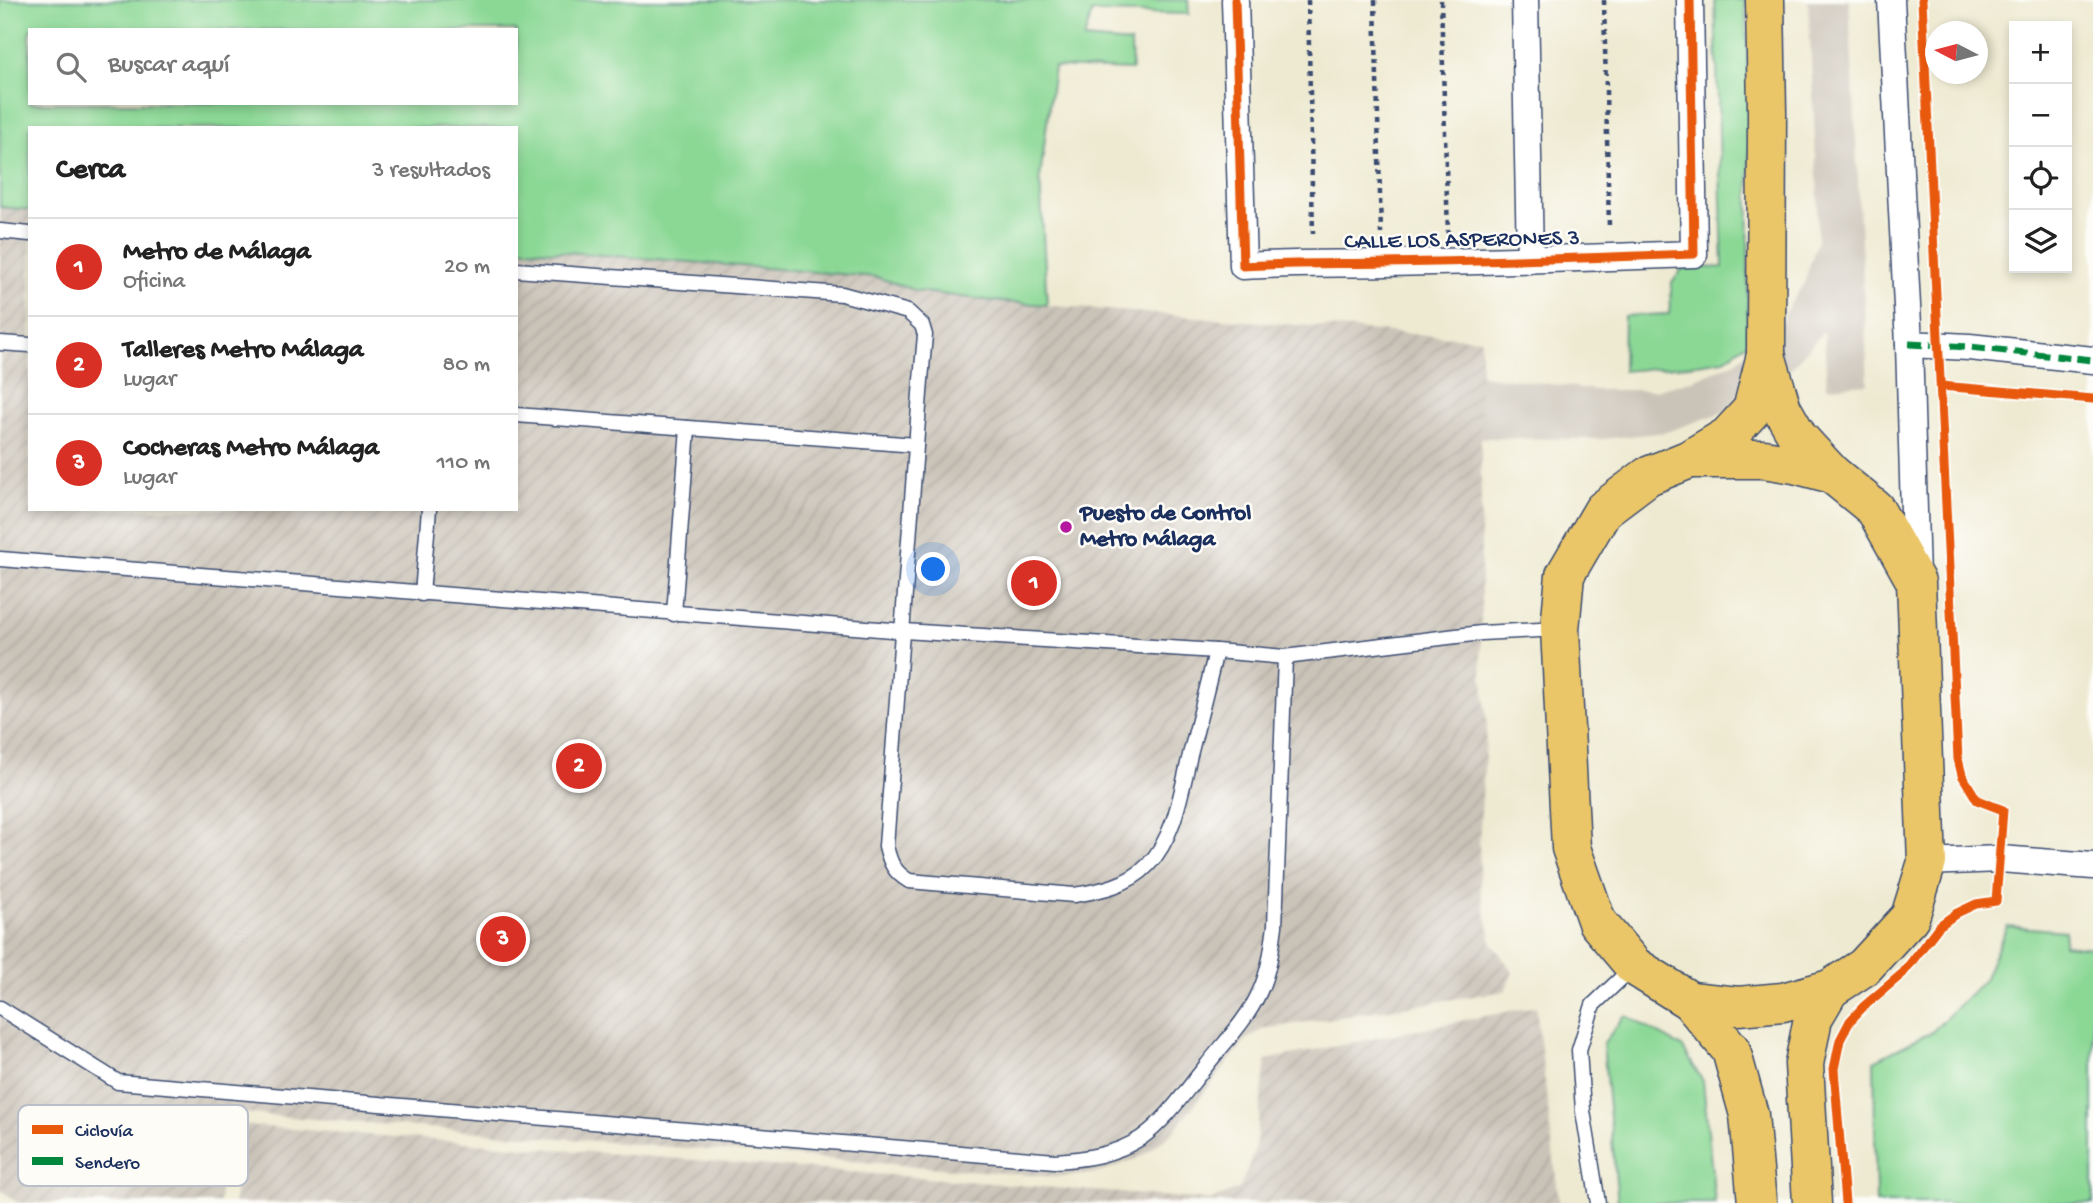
<!DOCTYPE html>
<html lang="es">
<meta charset="utf-8">
<style>
body{margin:0;font-family:"Gochi Hand",sans-serif;background:#f2f2f2;color:#222}
.controls{position:absolute;right:21px;top:21px;display:grid;overflow:hidden;border-radius:0px;box-shadow:0 4px 10px #0003}
.controls button{width:63px;height:63px;display:grid;place-items:center;padding:0;border:0;border-bottom:2px solid #e0e0e0;background:#fff;color:#222;font:35px sans-serif}
.compass{position:absolute;left:1925px;top:21px;width:63px;height:63px;border-radius:50%;background:#fff;box-shadow:0 4px 10px #0003;rotate:276deg}
.you{position:absolute;left:934px;top:570px;width:24px;height:24px;margin:-18px;border:5px solid #fff;border-radius:50%;background:#1a73e8;box-shadow:0 0 0 10px #1a73e833}
.badge{display:grid;place-items:center;width:46px;height:46px;border-radius:50%;background:#d93025;color:#fff;font-size:23px;font-weight:700}
.pin{position:absolute;translate:-50% -50%;border:4px solid #fff;box-shadow:0 2px 7px #0006}
.list{margin:0;padding:0;list-style:none}
h2{display:flex;justify-content:space-between;align-items:center;height:91px;margin:0;padding:0 28px;font-size:30px}
h2 small{font-size:23px;font-weight:400;color:#767676}
.list li{display:grid;grid-template-columns:46px 1fr auto;gap:21px;align-items:center;box-sizing:border-box;height:98px;padding:0 28px;border-top:2px solid #e0e0e0}
.list b{display:block;font-size:26px;white-space:nowrap}
.list p{margin:0;font-size:23px;white-space:nowrap;color:#767676}
.list em{font-size:23px;font-style:normal;color:#767676}
.icon{flex:none;width:38px;height:38px;fill:none;stroke:currentColor;stroke-width:2;stroke-linecap:round;stroke-linejoin:round}
.map{position:relative;flex:none;width:2093px;height:1203px;overflow:hidden}
.search{position:absolute;background:#fff;box-shadow:0 4px 10px #0003;left:28px;top:28px;width:490px;height:77px;display:flex;align-items:center;gap:18px;box-sizing:border-box;padding:0 24px;border-radius:0px;color:#767676;font-size:26px}
.panel{position:absolute;background:#fff;box-shadow:0 4px 10px #0003;left:28px;top:126px;width:490px;height:385px;border-radius:0px}
.map>svg:first-child{display:block}
.industrial{fill:url(#industrial-furrows)}
.railway{fill:#cac3b8}
.green{fill:#8bd895;stroke:#53847a;stroke-width:2;fill-rule:evenodd}
.lines{fill:none;stroke-linecap:round;stroke-linejoin:round}
.lane-casing{stroke:#3b4b6f;stroke-width:17}
.street-casing{stroke:#3b4b6f;stroke-width:29}
.primary-casing{stroke:#3b4b6f;stroke-width:41}
.path{stroke:#3b4b6f;stroke-width:4.5;stroke-dasharray:5 5;stroke-linecap:butt}
.lane{stroke:#fff;stroke-width:14}
.street{stroke:#fff;stroke-width:26}
.primary{stroke:#ebc669;stroke-width:38}
.quiet{stroke:#00873e;stroke-width:7;stroke-dasharray:14 7;stroke-linecap:butt}
.cycleway-casing{stroke:#fdfcf7;stroke-width:13}
.cycleway{stroke:#e8590c;stroke-width:9}
.poi-dot{fill:#b5179e;stroke:#fdfcf7;stroke-width:2.5}
.labels{text-anchor:middle;dominant-baseline:central;stroke-width:5;stroke-linejoin:round;paint-order:stroke}
.street-label{font-size:23px;fill:#1b2f5e;stroke:#fdfcf7}
.poi-label{font-size:23px;font-weight:bold;fill:#1b2f5e;stroke:#fdfcf7;text-anchor:start}
.key{fill:#fdfcf7;stroke:#b9bec9;stroke-width:2}
.key-label{font-size:19px;fill:#1b2f5e}
</style>
<div class="map">
<svg width="2093" height="1203" viewBox="0 0 2093 1203">
<defs>
<pattern id="industrial-furrows" width="10" height="10" patternUnits="userSpaceOnUse" patternTransform="scale(1.75)"><rect width="10" height="10" fill="#cac3b8"/><path d="M-1 1l2-2M0 10L10 0M9 11l2-2" fill="none" stroke="#ada8a1"/></pattern>
</defs>
<rect width="100%" height="100%" fill="#fdfcf7"/>
<filter id="ink" filterUnits="userSpaceOnUse"><feTurbulence type="fractalNoise" baseFrequency=".0143" numOctaves="2"/><feDisplacementMap in="SourceGraphic" scale="14" xChannelSelector="R" yChannelSelector="G"/><feConvolveMatrix kernelMatrix="1 2 1 2 8 2 1 2 1" color-interpolation-filters="sRGB"/></filter>
<filter id="wash" filterUnits="userSpaceOnUse"><feTurbulence type="fractalNoise" baseFrequency=".00686" numOctaves="4" result="noise"/><feDisplacementMap in="SourceGraphic" scale="28" xChannelSelector="R" yChannelSelector="G"/><feGaussianBlur stdDeviation="1.57" result="paint"/><feColorMatrix in="noise" values="0 0 0 0 0 0 0 0 0 0 0 0 0 0 0 0 0 1.4 0 .05"/><feComposite in="paint" operator="in"/></filter>
<g filter="url(#wash)">
<rect width="100%" height="100%" fill="#eeead2"/>
<g class="industrial">
<path d="M0 207 30 210V509H516V248L876 277 917 291 992 301 1481 339V660L1487 724 1479 842 1480 889 1492 943 1513 972 1505 991 1263 1029 1247 1039 1173 1132 1142 1156 1099 1173 1055 1177 226 1112 219 1203H17L0 1189Z"/>
<path d="M1536 1006 1559 1203H234L241 1125 1212 1200 1240 1188 1255 1148 1266 1060Z"/>
</g>
<path class="railway" d="M1808 0H1849L1868 384 1827 387 1824 331 1787 373 1738 407 1666 432 1602 439 1480 438V375L1595 390H1656L1693 380 1736 362 1784 321 1785 312 1804 283 1817 242 1818 197Z"/>
<g class="green">
<path d="M0 0H1188L1189 14 1092 12 1084 39 1131 43 1132 70 1054 67 1040 178 1047 305 992 301 917 291 876 277 516 248V128H30V210L0 207ZM30 30H516V103H30Z"/>
<path d="M1715 0H1745L1750 112 1747 343 1723 360 1683 366 1623 371 1624 316 1669 314 1672 283 1682 269 1723 267Z"/>
<path d="M2007 926 2065 931 2064 945 2093 948V1203H1876L1874 1061 1933 1031 1984 980Z"/>
<path d="M1625 1015 1682 1047 1703 1081 1715 1203H1618L1603 1044Z"/>
</g>
</g>
<g filter="url(#ink)">
<g class="lines">
<defs>
<g id="lane">
<path d="M0 231 30 234"/>
<path d="M516 270 842 294 908 312 922 325 925 335 921 380 886 846C890 863 894 872 909 881L1074 895C1100 891 1129 885 1148 865 1175 837 1181 792 1190 755 1199 720 1208 685 1216 651"/>
<path d="M0 343 30 345"/>
<path d="M516 415 916 445"/>
<path d="M0 559 904 631 1216 651 1285 657 1481 633 1558 629"/>
<path d="M422 594 429 509"/>
<path d="M674 614 688 428"/>
<path d="M0 1008 118 1082 1055 1161C1085 1159 1115 1155 1141 1138 1167 1120 1186 1090 1206 1066 1224 1043 1247 1020 1259 993 1269 972 1272 949 1275 926L1285 657"/>
<path d="M1598 1203 1583 1111 1579 1050 1593 1005 1633 967"/>
</g>
<g id="street">
<path d="M1235 0 1243 266C1291 263 1338 264 1386 263 1489 261 1591 258 1694 254L1690 0"/>
<path d="M1525 0 1530 260"/>
<path d="M1891 0 1909 344 1916 577"/>
<path d="M1909 344 1969 347 2093 360"/>
<path d="M1927 862 2000 859 2093 866"/>
</g>
<g id="primary">
<path d="M1690 459H1764L1794 464 1832 474"/>
<path d="M1690 1001 1738 1006 1783 1002 1830 989 1864 967 1910 917 1927 862 1916 582 1875 509 1832 474 1798 437 1782 409 1766 355"/>
<path d="M1757 1203 1749 1115 1731 1050 1690 1001 1634 966 1597 922 1571 848 1560 629 1565 575 1603 510 1648 476 1690 459 1728 436 1752 410 1766 355 1767 112 1765 0"/>
<path d="M1812 1203 1804 1064 1813 1018 1830 989"/>
</g>
</defs>
<use href="#lane" class="lane-casing"/>
<use href="#street" class="street-casing"/>
<use href="#primary" class="primary-casing"/>
<g class="path">
<path d="M1308 0 1313 234"/>
<path d="M1375 0 1381 234"/>
<path d="M1441 0 1448 234"/>
<path d="M1604 0 1609 228"/>
</g>
<use href="#lane" class="lane"/>
<use href="#street" class="street"/>
<use href="#primary" class="primary"/>
<path class="quiet" d="M1909 344 1969 347 2093 360"/>
<defs>
<g id="cycleway">
<path d="M1235 0 1243 266C1291 263 1338 264 1386 263 1489 261 1591 258 1694 254L1690 0"/>
<path d="M1941 386 2093 399"/>
<path d="M1845 1203 1834 1069 1840 1040 1850 1021 1863 1007 1903 973 1939 926 1957 913 1976 904 1996 901 2003 810 1977 800 1962 775 1958 759 1922 0"/>
</g>
</defs>
<use href="#cycleway" class="cycleway-casing"/>
<use href="#cycleway" class="cycleway"/>
</g>
</g>
<circle class="poi-dot" cx="1066" cy="527" r="7"/>
<g class="labels">
<g class="street-label">
<text transform="translate(1462 241) rotate(-1)">CALLE LOS ASPERONES 3</text>
</g>
<g class="poi-label">
<text x="1080" y="514">Puesto de Control<tspan x="1080" dy="26">Metro Málaga</tspan></text>
</g>
</g>
<rect x="18" y="1105" width="230" height="81" rx="10" class="key"/>
<rect x="32" y="1125" width="31" height="9" fill="#e8590c"/>
<rect x="32" y="1157" width="31" height="8" fill="#00873e"/>
<g class="key-label">
<text x="75" y="1136">Ciclovía</text>
<text x="75" y="1168">Sendero</text>
</g>
</svg>
<div class="controls">
<button>+</button>
<button>−</button>
<button><svg class="icon" aria-label="locate" viewBox="0 0 24 24"><circle cx="12" cy="12" r="6"/><path d="M12 2v4M12 18v4M2 12h4M18 12h4"/></svg></button>
<button><svg class="icon" aria-label="layers" viewBox="0 0 24 24"><path d="M12 4l9 5-9 5-9-5zM3 14l9 5 9-5"/></svg></button>
</div>
<svg class="compass" viewBox="-18 -18 36 36"><path d="M0-13l5 13h-10z" fill="#e53935"/><path d="M0 13l5-13h-10z" fill="#767676"/></svg>
<div class="you"></div>
<div class="pin badge" style="left:1034px;top:583px">1</div>
<div class="pin badge" style="left:579px;top:766px">2</div>
<div class="pin badge" style="left:503px;top:939px">3</div>
<div class="search"><svg class="icon" aria-label="search" viewBox="0 0 24 24"><circle cx="10" cy="10" r="6"/><path d="M15 15l6 6"/></svg>Buscar aquí</div>
<section class="panel">
<h2>Cerca<small>3 resultados</small></h2>
<ul class="list">
<li><span class="badge">1</span><div><b>Metro de Málaga</b><p>Oficina</p></div><em>20 m</em></li>
<li><span class="badge">2</span><div><b>Talleres Metro Málaga</b><p>Lugar</p></div><em>80 m</em></li>
<li><span class="badge">3</span><div><b>Cocheras Metro Málaga</b><p>Lugar</p></div><em>110 m</em></li>
</ul>
</section>
</div>
